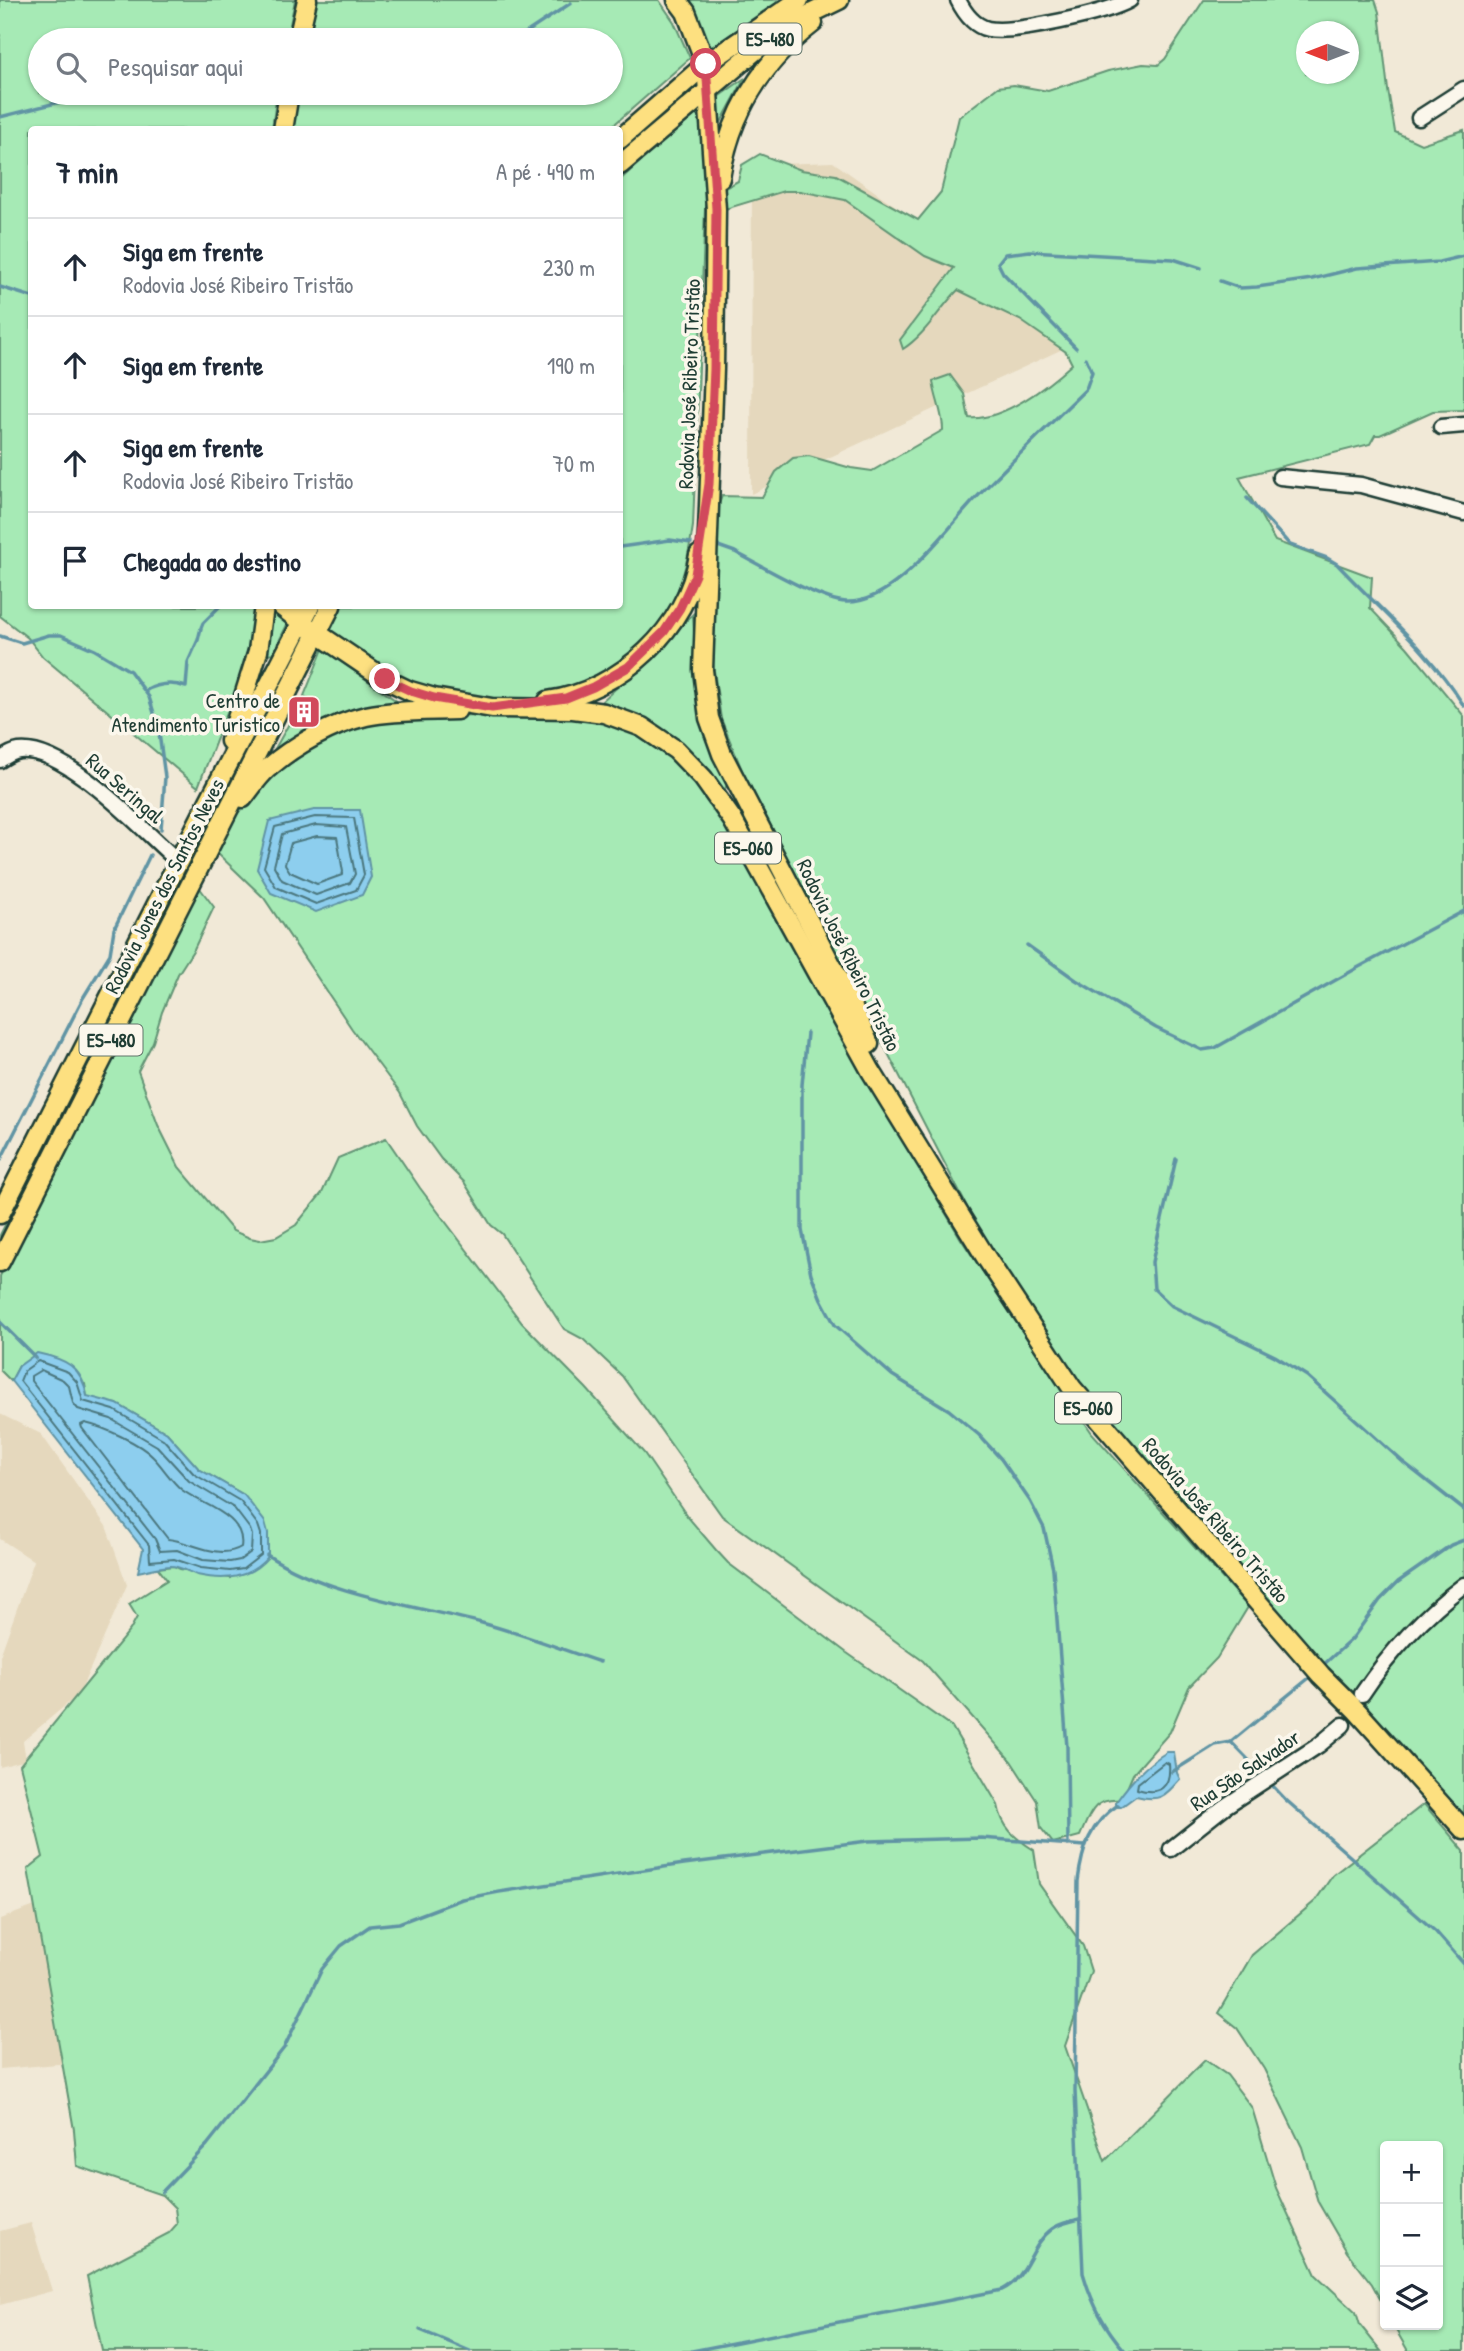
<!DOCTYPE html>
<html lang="pt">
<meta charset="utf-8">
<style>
body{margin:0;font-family:"Patrick Hand",sans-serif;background:#f6f6f7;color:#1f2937}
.controls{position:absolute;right:21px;bottom:21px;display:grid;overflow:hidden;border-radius:7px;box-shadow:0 2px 5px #0004}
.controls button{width:63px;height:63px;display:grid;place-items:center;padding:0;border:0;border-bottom:2px solid #e0e1e3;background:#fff;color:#1f2937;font:35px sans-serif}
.compass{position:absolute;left:1296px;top:21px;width:63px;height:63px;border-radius:50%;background:#fff;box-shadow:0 2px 5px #0004;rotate:270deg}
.stop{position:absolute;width:21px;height:21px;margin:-16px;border:5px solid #d1495b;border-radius:50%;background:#fff}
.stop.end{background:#d1495b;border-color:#fff;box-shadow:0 2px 7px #0008}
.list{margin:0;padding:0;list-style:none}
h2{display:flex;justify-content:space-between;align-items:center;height:91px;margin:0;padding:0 28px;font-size:30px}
h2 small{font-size:23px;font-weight:400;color:#747a83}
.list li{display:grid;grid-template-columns:46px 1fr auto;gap:21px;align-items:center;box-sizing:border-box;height:98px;padding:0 28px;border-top:2px solid #e0e1e3}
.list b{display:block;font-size:26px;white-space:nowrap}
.list p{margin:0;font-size:23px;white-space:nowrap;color:#747a83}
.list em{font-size:23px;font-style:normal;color:#747a83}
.icon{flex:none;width:38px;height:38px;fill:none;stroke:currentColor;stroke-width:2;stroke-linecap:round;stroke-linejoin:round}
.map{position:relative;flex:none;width:1464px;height:2351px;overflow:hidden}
.search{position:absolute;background:#fff;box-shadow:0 2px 5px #0004;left:28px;top:28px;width:595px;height:77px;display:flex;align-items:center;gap:18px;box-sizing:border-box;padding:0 24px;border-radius:38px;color:#747a83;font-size:26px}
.panel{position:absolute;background:#fff;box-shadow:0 2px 5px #0004;left:28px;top:126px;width:595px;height:483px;border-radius:7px}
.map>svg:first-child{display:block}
.built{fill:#e5d8bd}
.green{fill:#a6eab5;stroke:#629474;stroke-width:2;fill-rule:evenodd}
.water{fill:#8dceee;stroke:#6194a4;stroke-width:2}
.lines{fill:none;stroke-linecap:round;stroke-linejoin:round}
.shore{stroke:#4b777e;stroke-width:2}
.stream{stroke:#6194a4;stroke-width:3.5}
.minor-casing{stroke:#1f3d34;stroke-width:19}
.major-casing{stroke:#1f3d34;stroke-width:23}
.minor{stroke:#fbf7ec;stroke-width:14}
.major{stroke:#fde080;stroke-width:18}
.route{stroke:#d1495b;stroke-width:9}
.labels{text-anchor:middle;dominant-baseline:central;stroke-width:7;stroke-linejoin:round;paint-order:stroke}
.shield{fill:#fbf7ec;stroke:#61756b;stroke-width:2}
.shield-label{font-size:19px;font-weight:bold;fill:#1f3d34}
.street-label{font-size:21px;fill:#1f3d34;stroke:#fbf7ec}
.poi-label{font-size:21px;fill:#1f3d34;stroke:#fbf7ec;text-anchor:end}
</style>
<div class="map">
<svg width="1464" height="2351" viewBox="0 0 1464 2351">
<rect width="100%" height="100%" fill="#f1e9d7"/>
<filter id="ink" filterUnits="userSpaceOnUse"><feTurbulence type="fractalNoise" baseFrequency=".0143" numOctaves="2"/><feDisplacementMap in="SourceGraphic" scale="14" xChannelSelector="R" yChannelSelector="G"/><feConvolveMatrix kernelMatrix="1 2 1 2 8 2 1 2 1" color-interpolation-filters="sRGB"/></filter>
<g filter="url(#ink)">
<g class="built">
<path d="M833 162 1084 339 751 494 752 165Z"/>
<path d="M0 1414 41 1434 106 1526 127 1585 79 1694 23 1741 26 1760 0 1767V1656L34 1561 0 1539Z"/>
<path d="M59 1897 81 2062 0 2069V1919Z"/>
<path d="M31 2223 52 2291 0 2305V2231Z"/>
</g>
<g class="green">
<path d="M0 0H295L287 40H40V93H277L272 129 32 130V606H257L243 671 198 787 43 657 28 638 0 616Z"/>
<path d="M315 0H659L674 22 690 58 609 129 292 130 297 93H611V40H307Z"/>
<path d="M686 0H784L710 48Z"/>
<path d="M1204 0H1375L1379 12 1388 90 1395 132 1421 144 1464 130V410L1433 411 1380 435H1375L1370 444 1239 477 1275 541 1372 577 1370 608 1407 647 1464 716V1822L1106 1422 1073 1375 979 1230 742 770 721 719 713 664 712 608 716 512 722 496 762 497 776 472 793 458 809 456 851 468 872 471 943 430C943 413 935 398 933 381L950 375 964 394 969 418C1003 421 1048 386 1072 364L1066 352 1020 320 958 290C939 309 926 334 903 349L900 340 954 268 925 256 845 200 800 191H784L722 210 721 190 738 181 742 165 760 154 801 170 836 175 918 220 941 192 959 117 998 87 1014 85 1048 91 1108 71 1143 64 1158 65 1165 59ZM1306 32H1348V74H1306Z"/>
<path d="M745 78 720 124 718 97Z"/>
<path d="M702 110 705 143V208L693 526C689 553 684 579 672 603 652 645 599 683 554 696 524 705 469 700 438 692 398 681 365 658 330 636L328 621 337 606H620V180L674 131Z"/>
<path d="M272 607 288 623 273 653 265 655Z"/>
<path d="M693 614 698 713 707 742 728 783 725 789H718L637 718 602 701 645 662Z"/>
<path d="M303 635 308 638 0 1251V1235Z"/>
<path d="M323 649 405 707 272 754 291 720 305 727 317 704 304 696Z"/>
<path d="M534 713 605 719 661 744 705 792 791 935 874 1092 961 1239 1026 1337 1092 1433 1248 1607 1217 1658 1189 1687 1170 1732 1133 1774 1122 1800C1093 1797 1090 1814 1080 1836L1053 1843 1041 1828 1037 1801 1011 1761 923 1661 722 1516 622 1376 583 1339 564 1329 502 1234 491 1225 464 1182 441 1159 417 1126 400 1093 352 1029 264 898 216 852 228 825 262 784 305 748 366 722 390 718Z"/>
<path d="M199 887 214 907 194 949 178 974 162 1012 153 1042 138 1071 158 1125 179 1167 233 1231 250 1238 260 1240 276 1237 296 1225 322 1193 338 1158 386 1138 420 1188 522 1323 586 1388 644 1453 687 1516 716 1550 728 1563 847 1653 952 1727 998 1805C1002 1828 1015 1838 1034 1850L1039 1884 1083 1946 1091 1971 1065 2046 1105 2161 1205 2060 1227 2075 1252 2108 1276 2188 1316 2275 1356 2312 1360 2325 1381 2351H102L87 2276 169 2233 177 2224 175 2208 162 2195 77 2166 74 2130 28 1869 43 1857 20 1765 130 1630 137 1617 129 1604 167 1580 158 1568 174 1566 180 1569 230 1578 244 1495 199 1469 167 1433 117 1404 87 1397 85 1384 19 1366 11 1381 0 1370V1276Z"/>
<path d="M1424 1804 1464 1851V2351H1408L1393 2325H1438V2146H1385V2308L1372 2284 1347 2252 1318 2202 1302 2147 1264 2069 1237 2028 1218 2013 1252 1955 1315 1901 1333 1875Z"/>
</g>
<g class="water">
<path d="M314 810H360L371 877 362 895 316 912 271 893 257 869 269 821Z"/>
<path d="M37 1353C65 1359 82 1366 87 1396L117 1404 167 1433 199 1469 244 1495 265 1522 268 1533V1557C249 1579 225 1581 197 1575 189 1572 179 1566 171 1566 161 1566 149 1570 138 1572L143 1549 11 1381 19 1366Z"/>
<path d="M1167 1752H1174L1177 1773 1180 1779C1164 1797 1160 1802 1136 1796L1121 1807H1116V1802C1131 1781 1145 1765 1167 1752Z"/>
</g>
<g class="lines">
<g class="shore">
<path d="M315 817 354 818 364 875 356 890 316 904 276 887 264 867 275 827Z"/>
<path d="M316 825 346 827 355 874 350 883 316 895 282 880 274 866 282 834Z"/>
<path d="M317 836 337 837 343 872 342 875 317 884 290 872 285 864 291 843Z"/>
<path d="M38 1361 68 1372 77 1382 83 1401 114 1410 163 1439 194 1474 240 1501 258 1525 261 1534V1555L243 1569 230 1571 201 1568 174 1559 150 1561 149 1545 20 1381 24 1371Z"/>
<path d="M41 1370 63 1380 69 1386 73 1403 78 1409 111 1419 157 1446 189 1481 234 1508 250 1529 252 1535 251 1552 240 1560 230 1562 203 1560 177 1550 160 1551 155 1539 31 1381V1376Z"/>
<path d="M85 1423C103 1427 140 1443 153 1457 163 1467 171 1481 182 1490 202 1505 246 1515 241 1547 219 1561 190 1541 168 1539L82 1428 81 1425Z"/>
<path d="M1165 1762 1169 1764C1171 1787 1160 1796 1137 1789L1138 1783Z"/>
</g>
<g class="stream">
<path d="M515 40 571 3"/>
<path d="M0 117 96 93"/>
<path d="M1220 281 1240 288 1257 287 1312 279 1357 268 1439 262 1464 256"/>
<path d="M0 287 32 297"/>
<path d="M1076 348 1003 273 998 263 1005 254 1030 251 1173 259 1201 268"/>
<path d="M1247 498 1290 545 1327 558 1337 564C1381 611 1430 651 1464 706"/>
<path d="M718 546 735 552C760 565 821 601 846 602 895 604 945 530 976 498 1012 461 1049 425 1086 389L1092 372 1086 358"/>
<path d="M620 547 670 540 691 543"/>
<path d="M0 636 22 643 49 635H61L95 650 130 671 149 697 158 726 165 777 161 829"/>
<path d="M145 691C159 683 172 682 186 687L188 662 198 640 201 628 203 623 220 606"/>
<path d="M1027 945 1076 980 1156 1028 1202 1050 1215 1048 1359 967 1464 911"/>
<path d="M807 1033 802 1085V1230L811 1274 821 1299 835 1325 892 1375 949 1410 979 1435 1001 1459 1030 1501 1044 1528 1053 1569 1067 1747 1068 1845"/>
<path d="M1176 1159 1152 1262 1154 1289 1172 1306 1275 1356 1307 1376 1403 1462 1464 1510"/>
<path d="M0 1161 83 998 110 954 114 929 150 855"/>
<path d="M0 1322 36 1358"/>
<path d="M267 1555C328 1595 412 1605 482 1623 522 1634 561 1649 600 1662"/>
<path d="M1322 1666 1352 1639 1380 1600 1398 1582 1451 1545 1464 1540"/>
<path d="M1231 1742 1264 1776"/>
<path d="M1172 1772 1215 1745 1231 1742 1314 1674"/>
<path d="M1269 1782 1286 1800 1436 1932 1464 1964"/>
<path d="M1118 1805C1090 1823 1082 1849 1078 1881L1075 2091 1083 2273C1092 2304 1104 2327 1125 2351"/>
<path d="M162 2192 207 2145 284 2048 322 1969 341 1946 370 1926 399 1923 462 1899 499 1892 684 1864 868 1841 981 1838 1085 1846"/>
<path d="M420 2330 470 2351"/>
<path d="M692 2351 1002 2290C1028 2278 1030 2245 1052 2229 1060 2223 1070 2222 1079 2219"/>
</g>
<defs>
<g id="minor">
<path d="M958 0C964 12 974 26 988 29 1014 34 1107 13 1130 0"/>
<path d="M1419 118 1464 89"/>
<path d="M1441 427 1464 425"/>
<path d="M1280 477 1361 485 1464 513"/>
<path d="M0 760C6 756 12 752 19 751 66 745 144 832 179 862"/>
<path d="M1362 1694C1390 1652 1424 1615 1464 1585"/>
<path d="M1171 1849 1224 1807 1319 1745 1343 1725"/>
</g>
<g id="major">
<path d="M677 0 686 12 706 64 716 209 714 369 703 670 709 718 722 754 847 995 869 1044"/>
<path d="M298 40 307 0"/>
<path d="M283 130 289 93"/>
<path d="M620 139 706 64 799 0"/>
<path d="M620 165 762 45 806 16 839 0"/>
<path d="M720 178C730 113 761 63 813 23"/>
<path d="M281 606 302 623 385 679 410 691 434 698 492 708 573 709 604 713 642 727 676 750 703 778 732 819 871 1071 985 1256 1072 1388 1321 1675 1357 1711 1464 1830"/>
<path d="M548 701C620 691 688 628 699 555"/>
<path d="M230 741 258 651 264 606"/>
<path d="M243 798C251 788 258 777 267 769 293 746 332 724 366 716 394 710 427 711 457 710"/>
<path d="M0 1214 209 801 310 606"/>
<path d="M0 1262 331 606"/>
</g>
</defs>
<use href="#minor" class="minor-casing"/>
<use href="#major" class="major-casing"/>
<use href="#minor" class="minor"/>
<use href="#major" class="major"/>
</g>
</g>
<g class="lines" filter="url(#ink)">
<path class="route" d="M385 679 411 691 434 698 492 708 566 698 593 687 628 667 664 632 680 608 695 575 709 484 714 369 716 209 706 64"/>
</g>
<defs>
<symbol id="building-square" viewBox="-11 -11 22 22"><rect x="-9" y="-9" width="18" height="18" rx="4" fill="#d1495b" stroke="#fbf7ec"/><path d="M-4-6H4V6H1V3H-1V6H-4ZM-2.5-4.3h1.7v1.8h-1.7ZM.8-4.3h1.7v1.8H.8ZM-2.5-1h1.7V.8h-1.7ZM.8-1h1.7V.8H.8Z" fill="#fff"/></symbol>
</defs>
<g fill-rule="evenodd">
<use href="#building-square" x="285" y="693" width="38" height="38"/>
</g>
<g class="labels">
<g class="shield">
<rect x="738.5" y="23.5" width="63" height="31" rx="5"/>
<rect x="715" y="832.5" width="66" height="31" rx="5"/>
<rect x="79.5" y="1024.5" width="63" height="31" rx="5"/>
<rect x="1055" y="1392.5" width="66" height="31" rx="5"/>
</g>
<g class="shield-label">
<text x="770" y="39">ES-480</text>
<text x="748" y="848">ES-060</text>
<text x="111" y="1040">ES-480</text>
<text x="1088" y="1408">ES-060</text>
</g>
<g class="street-label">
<text transform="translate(689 384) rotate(-88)">Rodovia José Ribeiro Tristão</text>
<text transform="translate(125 788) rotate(41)">Rua Seringal</text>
<text transform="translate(164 886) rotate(-63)">Rodovia Jones dos Santos Neves</text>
<text transform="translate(849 955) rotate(64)">Rodovia José Ribeiro Tristão</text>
<text transform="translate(1216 1520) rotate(49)">Rodovia José Ribeiro Tristão</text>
<text transform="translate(1245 1770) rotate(-34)">Rua São Salvador</text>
</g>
<g class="poi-label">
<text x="280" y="700">Centro de<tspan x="280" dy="24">Atendimento Turistico</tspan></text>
</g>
</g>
</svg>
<div class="controls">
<button>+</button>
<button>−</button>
<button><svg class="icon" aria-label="layers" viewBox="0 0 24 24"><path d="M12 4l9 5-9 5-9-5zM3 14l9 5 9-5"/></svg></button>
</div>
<svg class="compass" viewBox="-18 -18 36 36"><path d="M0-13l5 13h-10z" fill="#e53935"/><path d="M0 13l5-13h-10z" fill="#747a83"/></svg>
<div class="stop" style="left:706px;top:64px"></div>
<div class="stop end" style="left:385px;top:679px"></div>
<div class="search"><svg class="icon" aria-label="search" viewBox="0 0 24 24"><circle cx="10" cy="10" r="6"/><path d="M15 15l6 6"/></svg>Pesquisar aqui</div>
<section class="panel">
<h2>7 min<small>A pé · 490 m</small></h2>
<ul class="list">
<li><svg class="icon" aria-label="ahead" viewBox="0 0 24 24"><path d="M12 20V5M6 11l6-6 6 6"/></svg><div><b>Siga em frente</b><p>Rodovia José Ribeiro Tristão</p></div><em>230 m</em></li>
<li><svg class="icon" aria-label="ahead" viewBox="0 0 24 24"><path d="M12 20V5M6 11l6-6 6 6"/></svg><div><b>Siga em frente</b></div><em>190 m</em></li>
<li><svg class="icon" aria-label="ahead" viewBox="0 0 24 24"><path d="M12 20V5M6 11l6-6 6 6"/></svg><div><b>Siga em frente</b><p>Rodovia José Ribeiro Tristão</p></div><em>70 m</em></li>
<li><svg class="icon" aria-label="arrive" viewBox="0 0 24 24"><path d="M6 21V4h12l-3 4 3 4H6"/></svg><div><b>Chegada ao destino</b></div></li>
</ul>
</section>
</div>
